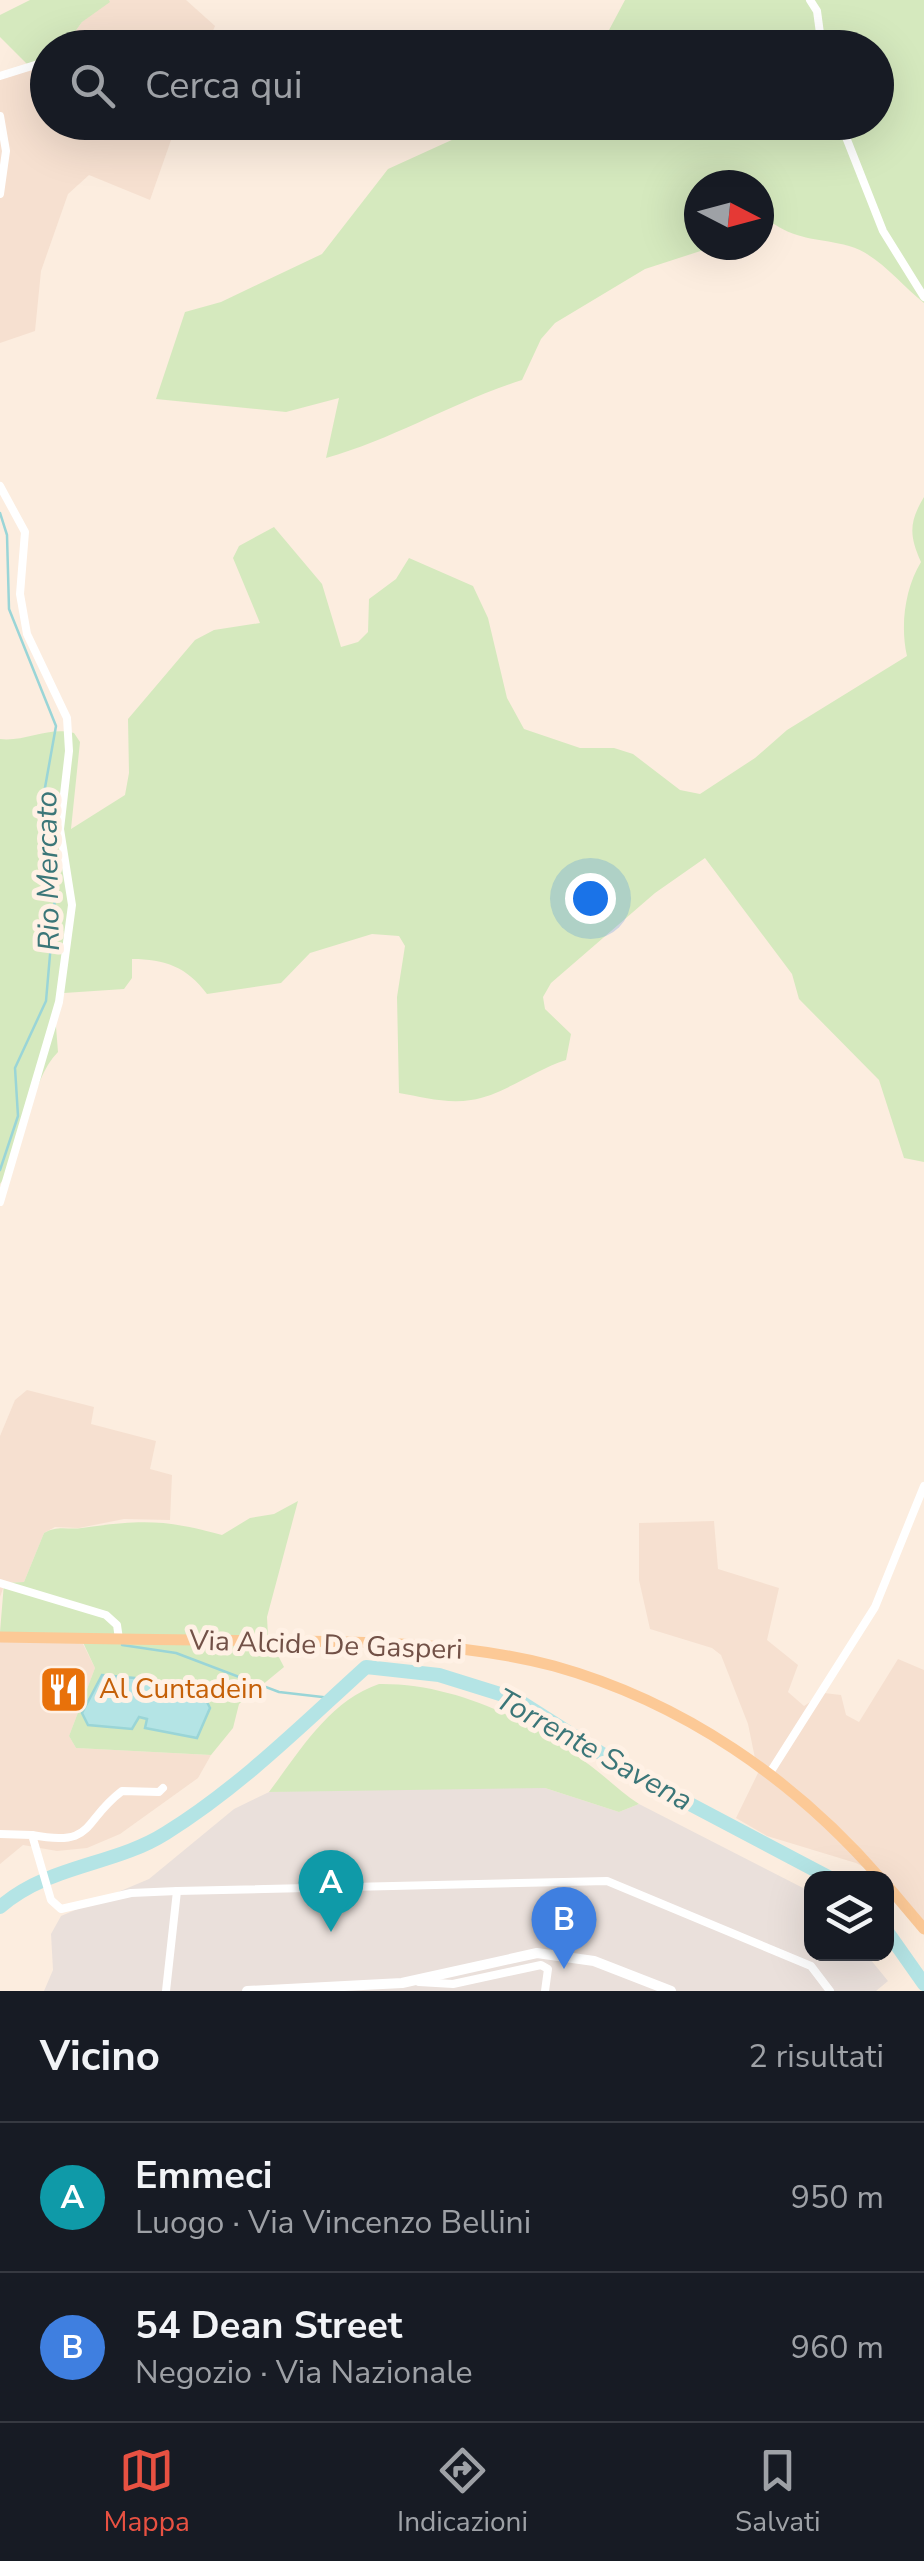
<!DOCTYPE html>
<html lang="it">
<meta charset="utf-8">
<style>
body{margin:0;font-family:"Nunito Sans",sans-serif;background:#242831;color:#f1f3f6}
.controls{position:absolute;right:30px;bottom:30px;display:grid;overflow:hidden;border-radius:20px;box-shadow:0 10px 40px #0002}
.controls button{width:90px;height:90px;display:grid;place-items:center;padding:0;border:0;border-bottom:2px solid #363941;background:#171b24;color:#f1f3f6;font:50px sans-serif}
.compass{position:absolute;left:684px;top:170px;width:90px;height:90px;border-radius:50%;background:#171b24;box-shadow:0 10px 40px #0002;rotate:96deg}
.you{position:absolute;left:590px;top:898px;width:35px;height:35px;margin:-25px;border:8px solid #fff;border-radius:50%;background:#1a73e8;box-shadow:0 0 0 15px #1a73e833}
.badge{display:grid;place-items:center;width:65px;height:65px;border-radius:50%;background:#e85142;color:#fff;font-size:32px;font-weight:700}
.pin{position:absolute;translate:-50% -82px;filter:drop-shadow(0 2px 5px #0008)}
.pin::after{content:'';position:absolute;top:52px;width:35px;height:30px;background:inherit;clip-path:polygon(0 0,100% 0,50% 100%)}
.list{margin:0;padding:0;list-style:none}
h2{display:flex;justify-content:space-between;align-items:center;height:130px;margin:0;padding:0 40px;font-size:42px}
h2 small{font-size:32px;font-weight:400;color:#9ea1a6}
.list li{display:grid;grid-template-columns:65px 1fr auto;gap:30px;align-items:center;box-sizing:border-box;height:150px;padding:0 40px;border-top:2px solid #363941}
.list b{display:block;font-size:38px;white-space:nowrap}
.list p{margin:0;font-size:32px;white-space:nowrap;color:#9ea1a6}
.list em{font-size:32px;font-style:normal;color:#9ea1a6}
.icon{flex:none;width:55px;height:55px;fill:none;stroke:currentColor;stroke-width:2;stroke-linecap:round;stroke-linejoin:round}
.map{position:relative;flex:none;width:924px;height:1991px;overflow:hidden}
.search{position:absolute;background:#171b24;box-shadow:0 10px 40px #0002;left:30px;right:30px;top:30px;height:110px;display:flex;align-items:center;gap:25px;box-sizing:border-box;padding:0 35px;border-radius:55px;color:#9ea1a6;font-size:38px}
.sheet{height:430px;background:#171b24}
nav{display:flex;justify-content:space-around;align-items:center;box-sizing:border-box;height:140px;border-top:2px solid #363941;background:#171b24;font-size:28px;color:#9ea1a6}
nav a{display:grid;justify-items:center;gap:5px}
nav .on{color:#e85142}
.map>svg:first-child{display:block}
.residential{fill:#f6e0d0}
.industrial{fill:#eae0db}
.green{fill:#d5e9be}
.water{fill:#b4e4e5;stroke:#9ad5d7;stroke-width:2.5}
.lines{fill:none;stroke-linecap:round;stroke-linejoin:round}
.stream{stroke:#9ad5d7;stroke-width:2.5}
.river{stroke:#b4e4e5;stroke-width:14}
.minor{stroke:#fff;stroke-width:8}
.secondary{stroke:#fff;stroke-width:10}
.primary{stroke:#fcc996;stroke-width:11}
.labels{text-anchor:middle;dominant-baseline:central;stroke-width:10;stroke-linejoin:round;paint-order:stroke}
.street-label{font-size:28px;fill:#725147;stroke:#fff1e5}
.food-label{font-size:28px;fill:#c56008;stroke:#fff1e5;text-anchor:start}
.water-label{font-size:30px;font-style:italic;fill:#3b7678;stroke:#fff1e5}
</style>
<div class="map">
<svg width="924" height="1991" viewBox="0 0 924 1991">
<rect width="100%" height="100%" fill="#fceddf"/>
<g class="residential">
<path d="M109 0H186L215 26 206 47 64 48 82 22Z"/>
<path d="M47 57 48 122 177 123 150 200 89 175 68 194 41 271 35 331 0 343V76Z"/>
<path d="M27 1390 94 1407 91 1424 156 1441 150 1469 172 1475 170 1520 124 1519 79 1528 55 1527 44 1533 24 1582 5 1583 0 1597V1436L15 1400Z"/>
<path d="M714 1521 718 1569 779 1588 767 1640 798 1665 788 1692 804 1706 824 1693 841 1695 846 1715 859 1722 898 1659 924 1670V1927L886 1879 856 1863 767 1836 736 1818 758 1773 748 1724 721 1655 712 1648 650 1629 639 1580V1523Z"/>
<path d="M0 1632 79 1636 95 1668 69 1736 76 1748 211 1755 198 1778 120 1834 87 1848 57 1851 23 1845 0 1864Z"/>
</g>
<path class="industrial" d="M349 1787 545 1788 619 1812 639 1804 809 1891 812 1954H866L888 1981 876 1991H44L53 1970 51 1934 61 1916 149 1879 234 1809 269 1792Z"/>
<g class="green">
<path d="M30 0H109L110 2 82 22 64 47 48 48 47 57 27 64 0 37V15Z"/>
<path d="M625 0H924V303C901 285 878 254 849 246 820 238 800 241 774 224L759 230V185H699V245H719L645 269 555 323 541 339 522 380C453 402 394 439 326 458L339 398 286 412 156 399 185 312 221 302 322 254 388 169 489 123 876 122V48L600 47Z"/>
<path d="M924 497V1162L904 1158 879 1080 799 999 792 974 705 858 655 893 551 983 543 997 545 1009 571 1034 566 1060C534 1070 504 1095 471 1100 447 1104 422 1097 399 1093L397 997 405 946 399 936 372 934 310 953 281 983 207 994C187 967 165 959 132 959V978L124 989 64 993 55 1014 58 1052C28 1082 28 1148 0 1184V739C25 742 50 726 74 733L80 742 71 829 125 795 129 773 128 719 195 640 214 630 260 623 233 558 239 546 274 527 322 584 341 647 358 642 368 632 369 599 396 579 409 558 473 586 488 618 507 698 524 729 580 748H614L633 754 680 790 700 794 755 758 787 730 907 656C900 626 905 588 921 562 909 535 909 522 924 497Z"/>
<path d="M298 1501 267 1617 268 1636 284 1667 239 1704 233 1728 211 1755 76 1748 69 1736 95 1668 80 1636 0 1632 4 1583 24 1582 44 1533C58 1525 67 1530 82 1528 140 1520 164 1519 222 1535L250 1518 274 1514Z"/>
<path d="M379 1684C454 1683 526 1719 584 1761 603 1774 619 1791 639 1804L619 1812 545 1788 269 1792C300 1751 329 1701 379 1684Z"/>
</g>
<path class="water" d="M102 1675 135 1678 204 1696 210 1708 197 1738 145 1728 147 1719 139 1717 132 1729 88 1725 82 1713Z"/>
<g class="lines">
<g class="stream">
<path d="M0 513 7 535 9 609 56 726 41 810 55 897 46 1001 15 1068 18 1116 0 1170"/>
<path d="M122 1645 176 1653 279 1692 331 1698"/>
</g>
<g class="river">
<path d="M0 1907C50 1864 114 1866 166 1833 240 1787 302 1725 366 1667L439 1675 516 1699 635 1775 832 1879"/>
<path d="M886 1930 924 1984"/>
</g>
<g class="minor">
<path d="M810 0 817 11 822 48"/>
<path d="M0 76 48 61"/>
<path d="M0 116 6 151 0 194"/>
<path d="M840 122 883 231 924 297"/>
<path d="M0 486 25 532 20 594 27 634 67 718 69 751 60 829 72 905 59 1002 0 1202"/>
<path d="M0 1583 106 1615 117 1625 119 1639"/>
<path d="M771 1771 875 1607 924 1486"/>
<path d="M0 1834 32 1835 51 1900 61 1909 131 1893 177 1891 607 1881 811 1966 830 1991"/>
<path d="M32 1835C96 1847 81 1822 122 1791L159 1792 163 1788"/>
<path d="M419 1982 453 1984 541 1965 548 1969 545 1991"/>
<path d="M166 1991 177 1891"/>
</g>
<path class="secondary" d="M247 1991 402 1983 537 1953 594 1961 671 1991"/>
<g class="primary">
<path d="M0 1637C91 1639 183 1640 274 1641 368 1642 463 1642 554 1666 683 1702 794 1779 881 1879"/>
<path d="M886 1884 924 1929"/>
</g>
</g>
<defs>
<symbol id="restaurant-square" viewBox="-11 -11 22 22"><rect x="-9" y="-9" width="18" height="18" rx="4" fill="#e8710a" stroke="#fff1e5"/><path d="M-5-6h1v4h1v-4h1v4h1v-4h1v5L-1.5 .5V6h-2V.5L-5-1ZM5-6V6H3V1.5H1.5Q1.5-4 5-6Z" fill="#fff"/></symbol>
</defs>
<g fill-rule="evenodd">
<use href="#restaurant-square" x="36" y="1662" width="55" height="55"/>
</g>
<g class="labels">
<g class="street-label">
<text transform="translate(326 1645) rotate(2)">Via Alcide De Gasperi</text>
</g>
<g class="food-label">
<text x="99" y="1689">Al Cuntadein</text>
</g>
<g class="water-label">
<text transform="translate(48 871) rotate(-91)">Rio Mercato</text>
<text transform="translate(594 1750) rotate(29)">Torrente Savena</text>
</g>
</g>
</svg>
<div class="controls">
<button><svg class="icon" aria-label="layers" viewBox="0 0 24 24"><path d="M12 4l9 5-9 5-9-5zM3 14l9 5 9-5"/></svg></button>
</div>
<svg class="compass" viewBox="-18 -18 36 36"><path d="M0-13l5 13h-10z" fill="#e53935"/><path d="M0 13l5-13h-10z" fill="#9ea1a6"/></svg>
<div class="you"></div>
<div class="pin badge" style="left:331px;top:1932px;background:#0f9aa8">A</div>
<div class="pin badge" style="left:564px;top:1969px;background:#3f7fe0">B</div>
<div class="search"><svg class="icon" aria-label="search" viewBox="0 0 24 24"><circle cx="10" cy="10" r="6"/><path d="M15 15l6 6"/></svg>Cerca qui</div>
</div>
<section class="sheet">
<h2>Vicino<small>2 risultati</small></h2>
<ul class="list">
<li><span class="badge" style="background:#0f9aa8">A</span><div><b>Emmeci</b><p>Luogo · Via Vincenzo Bellini</p></div><em>950 m</em></li>
<li><span class="badge" style="background:#3f7fe0">B</span><div><b>54 Dean Street</b><p>Negozio · Via Nazionale</p></div><em>960 m</em></li>
</ul>
</section>
<nav>
<a class="on"><svg class="icon" aria-label="map" viewBox="0 0 24 24"><path d="M3 6l6-2 6 2 6-2v14l-6 2-6-2-6 2zM9 4v14M15 6v14"/></svg>Mappa</a>
<a><svg class="icon" aria-label="directions" viewBox="0 0 24 24"><path d="M12 3l9 9-9 9-9-9zM9 14v-3h6M13 9l2 2-2 2"/></svg>Indicazioni</a>
<a><svg class="icon" aria-label="saved" viewBox="0 0 24 24"><path d="M7 4h10v16l-5-4-5 4z"/></svg>Salvati</a>
</nav>
